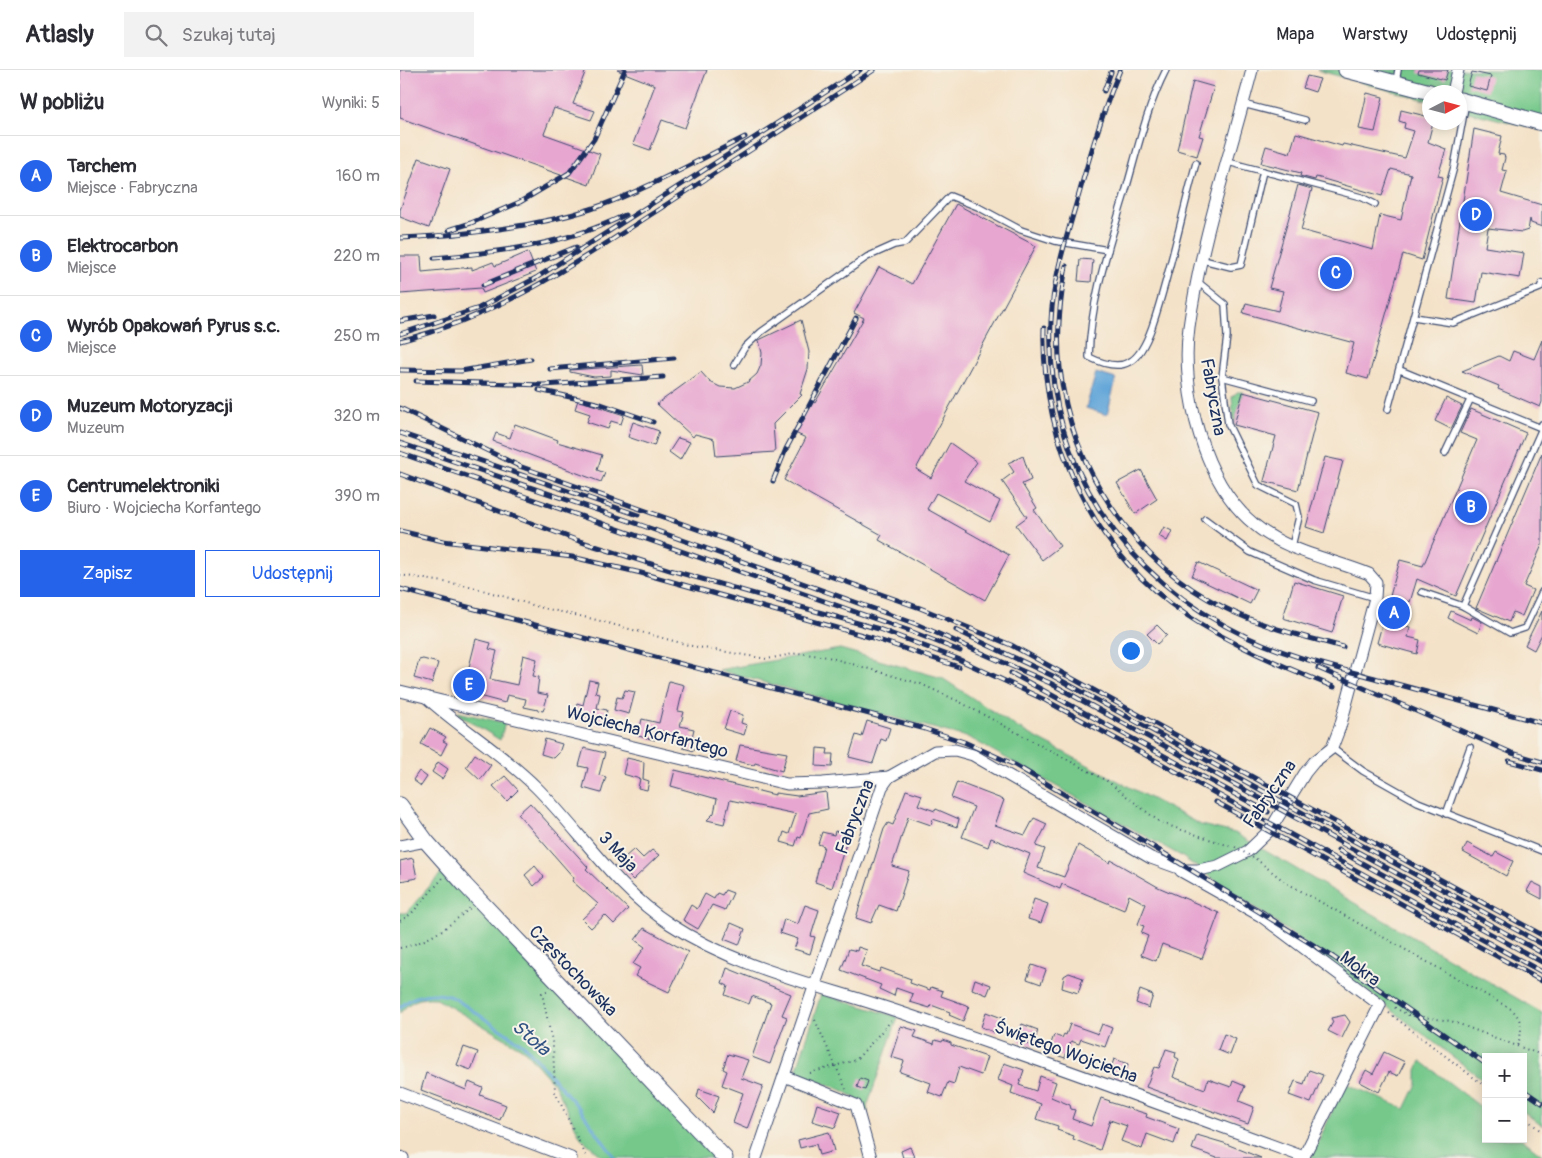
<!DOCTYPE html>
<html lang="pl">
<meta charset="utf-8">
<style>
body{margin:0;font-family:Pangolin,sans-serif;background:#f2f2f3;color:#2b2b33}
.controls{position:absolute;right:15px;bottom:15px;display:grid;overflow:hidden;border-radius:0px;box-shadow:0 2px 12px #0003}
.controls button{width:45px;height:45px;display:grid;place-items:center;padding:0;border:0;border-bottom:1px solid #e1e1e2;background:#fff;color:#2b2b33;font:25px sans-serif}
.compass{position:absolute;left:1022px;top:15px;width:45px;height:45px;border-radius:50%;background:#fff;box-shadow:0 2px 12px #0003;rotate:84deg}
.you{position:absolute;left:730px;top:580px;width:18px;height:18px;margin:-12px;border:4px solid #fff;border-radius:50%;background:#1a73e8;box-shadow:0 0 0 8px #1a73e833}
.badge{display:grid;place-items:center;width:32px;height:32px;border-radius:50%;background:#2563eb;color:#fff;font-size:16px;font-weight:700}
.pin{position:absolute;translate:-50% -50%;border:2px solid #fff;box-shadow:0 1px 5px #0006}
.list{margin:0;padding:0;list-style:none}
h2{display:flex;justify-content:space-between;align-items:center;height:65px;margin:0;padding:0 20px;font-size:21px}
h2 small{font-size:16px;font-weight:400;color:#7c7c81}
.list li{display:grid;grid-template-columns:32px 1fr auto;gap:15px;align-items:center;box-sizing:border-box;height:80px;padding:0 20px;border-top:1px solid #e1e1e2}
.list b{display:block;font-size:19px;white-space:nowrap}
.list p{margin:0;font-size:16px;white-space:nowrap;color:#7c7c81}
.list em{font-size:16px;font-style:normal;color:#7c7c81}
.actions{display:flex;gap:10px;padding:15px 20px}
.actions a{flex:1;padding:11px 0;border:1px solid #2563eb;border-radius:0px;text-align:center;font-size:18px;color:#2563eb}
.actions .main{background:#2563eb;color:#fff}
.icon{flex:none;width:28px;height:28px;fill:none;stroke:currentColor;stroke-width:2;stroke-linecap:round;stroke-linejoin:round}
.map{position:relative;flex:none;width:1142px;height:1088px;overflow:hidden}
header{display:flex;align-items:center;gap:30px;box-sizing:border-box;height:70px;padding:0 25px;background:#fff;border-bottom:1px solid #e1e1e2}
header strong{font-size:24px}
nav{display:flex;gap:28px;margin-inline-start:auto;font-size:18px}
.search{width:350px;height:45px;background:#f2f2f3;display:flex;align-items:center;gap:12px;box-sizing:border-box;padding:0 18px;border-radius:0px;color:#7c7c81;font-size:19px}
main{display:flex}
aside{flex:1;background:#fff}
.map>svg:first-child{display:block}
.green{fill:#74c88a;stroke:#487c74}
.water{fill:#65a7d9;stroke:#406b9c}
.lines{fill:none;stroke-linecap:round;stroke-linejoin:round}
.stream{stroke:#65a7d9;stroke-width:3}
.building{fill:#e7a6d0}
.lane-casing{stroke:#3c4a6e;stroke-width:8}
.street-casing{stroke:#3c4a6e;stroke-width:13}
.secondary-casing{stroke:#3c4a6e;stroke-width:17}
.path{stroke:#3c4a6e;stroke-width:2;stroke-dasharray:1 4;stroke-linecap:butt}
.lane{stroke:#fff;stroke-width:5.5}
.street{stroke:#fff;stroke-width:11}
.secondary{stroke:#fff;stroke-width:15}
.rail-casing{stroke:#1b2f5e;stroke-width:5}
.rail{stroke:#f7f3e8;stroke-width:3;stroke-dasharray:9;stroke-linecap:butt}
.path-bridge{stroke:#3c4a6e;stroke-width:2;stroke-dasharray:1 4;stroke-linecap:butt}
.labels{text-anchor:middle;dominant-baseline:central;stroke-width:4;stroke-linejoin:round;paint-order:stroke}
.street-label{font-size:18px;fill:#1b2f5e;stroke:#f7f3e8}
.water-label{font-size:19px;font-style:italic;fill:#315383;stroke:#f7f3e8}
</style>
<header>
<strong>Atlasly</strong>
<div class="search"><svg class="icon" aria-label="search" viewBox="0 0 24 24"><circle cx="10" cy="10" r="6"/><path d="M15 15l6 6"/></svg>Szukaj tutaj</div>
<nav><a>Mapa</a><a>Warstwy</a><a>Udostępnij</a></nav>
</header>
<main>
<aside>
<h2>W pobliżu<small>Wyniki: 5</small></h2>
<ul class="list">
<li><span class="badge">A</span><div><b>Tarchem</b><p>Miejsce · Fabryczna</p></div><em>160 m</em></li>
<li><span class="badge">B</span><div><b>Elektrocarbon</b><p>Miejsce</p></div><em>220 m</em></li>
<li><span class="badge">C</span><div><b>Wyrób Opakowań Pyrus s.c.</b><p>Miejsce</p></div><em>250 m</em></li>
<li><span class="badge">D</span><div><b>Muzeum Motoryzacji</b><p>Muzeum</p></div><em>320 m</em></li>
<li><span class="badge">E</span><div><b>Centrumelektroniki</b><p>Biuro · Wojciecha Korfantego</p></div><em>390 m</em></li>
</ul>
<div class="actions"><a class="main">Zapisz</a><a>Udostępnij</a></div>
</aside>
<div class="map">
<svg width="1142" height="1088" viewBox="0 0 1142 1088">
<rect width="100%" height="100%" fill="#f7f3e8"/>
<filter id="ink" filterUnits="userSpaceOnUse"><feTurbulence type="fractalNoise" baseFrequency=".02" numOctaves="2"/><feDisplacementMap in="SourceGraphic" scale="10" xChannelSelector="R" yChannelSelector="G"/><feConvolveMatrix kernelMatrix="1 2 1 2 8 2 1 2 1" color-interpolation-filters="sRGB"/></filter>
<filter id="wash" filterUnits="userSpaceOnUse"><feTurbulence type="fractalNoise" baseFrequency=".0096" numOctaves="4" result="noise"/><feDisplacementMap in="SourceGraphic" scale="20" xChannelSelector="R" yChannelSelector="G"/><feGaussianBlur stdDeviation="1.12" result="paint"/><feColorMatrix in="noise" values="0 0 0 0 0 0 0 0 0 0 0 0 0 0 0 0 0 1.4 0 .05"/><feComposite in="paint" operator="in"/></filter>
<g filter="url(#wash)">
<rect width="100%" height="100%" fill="#f4e2c8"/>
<g class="green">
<path d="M917 0H1142V60L1060 40V22H1030L1029 31Z"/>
<path d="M837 322H843L834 355 832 327Z"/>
<path d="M440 579 542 608 618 658 801 755 835 763 1142 943V1056L1123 1041V987H1086V1012L889 862 781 786 570 668 318 600Z"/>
<path d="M58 642 105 653 100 670 58 644Z"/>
<path d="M43 801 316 1088H204L181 1068 155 1015 123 979 35 928C19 927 10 931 0 943V843H6Z"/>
<path d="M421 924 498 947 467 1037 468 1042H465C455 1017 418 1013 395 1005Z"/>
<path d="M1021 991 1086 1041V1069H1122L1142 1085V1088H911L945 1013 1005 1039 1017 1014V1000Z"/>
</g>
<path class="water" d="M696 303 716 309 707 345 686 338Z"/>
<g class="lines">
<path class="stream" d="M0 938C13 923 36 921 54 928L125 976 180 1039 215 1088"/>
</g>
<g id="blocks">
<g class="building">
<path d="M0 0H186L173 34 195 41 191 50 154 38 144 64 200 84 189 115 0 48Z"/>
<path d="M217 0H307L285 58 262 50 250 80 233 74 255 15Z"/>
<path d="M1019 0H1048L1045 10 1018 3Z"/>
<path d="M1072 2 1091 6 1087 21 1068 16Z"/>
<path d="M907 6 920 9 915 22 903 18Z"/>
<path d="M793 11 814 17 799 66 803 67 797 86 777 80Z"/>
<path d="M967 23 983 27 975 62 959 59Z"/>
<path d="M1001 40 1030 47V52H1033L1028 72 1046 79 1038 106 1043 107 1022 190 1003 184 968 309 946 303 954 273 843 243 846 233 878 241 883 221 869 218 898 115 912 119 901 160 973 180 980 145 1001 150 1011 104 991 99 982 126 920 108 916 107 915 110 900 106 901 103 861 93 866 76 890 83 896 63 942 76 943 74 1005 88 1014 61 1004 58 1005 53 999 51Z"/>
<path d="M1074 59 1102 66 1098 84 1104 85 1105 88 1102 100 1107 101 1101 123 1142 135V157L1131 153 1130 149 1128 160 1122 162 1088 158 1085 177 1124 183 1120 208 1081 202 1076 233 1048 229Z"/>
<path d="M19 88 50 99 29 158 0 147V140Z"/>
<path d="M556 134 636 176 516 399 531 408 550 373 577 392 564 411 600 431 590 452 536 423 527 439 609 485 585 530 479 470 482 465 384 410 406 368 395 363 412 331 415 333 464 248 454 243 479 197 512 214Z"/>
<path d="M128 182 136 202 83 223 81 218 0 224V186H21L22 202 72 197V200L93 192 95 196Z"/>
<path d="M680 189 693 190 691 212 678 211Z"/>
<path d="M401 250 409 282 408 299 400 324 402 325 373 354 375 382 316 386 314 369 295 364 293 367 257 334 301 302 310 312 320 317 335 318 348 312 357 304 361 295 362 283 359 270Z"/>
<path d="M1142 270V332L1140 337 1098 319 1099 316 1062 301 1099 286 1109 291 1113 281 1134 289Z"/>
<path d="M242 295 243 305 211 300V306L194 307 170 302V300Z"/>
<path d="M843 322 918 342 898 420 864 411 876 366 834 355Z"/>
<path d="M1046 328 1062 336 1051 359 1035 351Z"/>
<path d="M178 330 224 345 221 354 211 351 208 359 187 352 190 344 175 339Z"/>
<path d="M1071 339 1126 363 1056 526 1017 509 1010 532 1006 531 1000 554 1010 557 1008 567 1020 570 1017 584 977 573 1000 490 1023 496 1077 370 1060 363Z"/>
<path d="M233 352 259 361 254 376 228 367Z"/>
<path d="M115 354 158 370 157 372 202 385 197 400 205 403 201 412 93 371 96 363 110 368Z"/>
<path d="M278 368 290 372 280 390 269 382Z"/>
<path d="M1142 383V475L1124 516 1133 520 1122 546 1113 542 1109 552 1076 538Z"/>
<path d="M623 386 631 410 622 414 637 438 634 440 660 476 642 490 616 455 627 447 602 411 614 402 608 393Z"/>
<path d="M925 387 943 391 924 463 906 457Z"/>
<path d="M741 400 757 429 735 444 717 413Z"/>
<path d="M764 457 772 461 767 471 759 466Z"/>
<path d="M798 492 857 520 850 534 792 506Z"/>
<path d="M894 511 943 526 932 563 883 548Z"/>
<path d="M1051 541 1071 550 1072 547 1082 552 1078 563 1048 548Z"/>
<path d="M1142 541V564L1134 580 1125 575Z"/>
<path d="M757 555 767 565 757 574 747 564Z"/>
<path d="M76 569 91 573 89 579 97 581 90 609 117 615 123 585 137 589 133 606 139 607 137 623 148 625 143 641 124 637 126 629 107 625 105 633 56 620 60 604 67 605Z"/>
<path d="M23 589 38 593 32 613 14 608 19 590Z"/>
<path d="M189 610 198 612 195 623 200 624 197 638 207 640 203 656 173 648 177 633 183 635Z"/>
<path d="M269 611 284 615 278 641 284 642 280 656 294 659 292 667 297 668 294 681 283 678 286 667 257 660 255 670 238 666 242 649 259 653Z"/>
<path d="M225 620 235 622 229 644 214 640 217 627 222 628Z"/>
<path d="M330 641 343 645 341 653 347 655 344 665 324 659Z"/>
<path d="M467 651 490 658 486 671 481 669 473 693 449 687 456 665 462 667Z"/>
<path d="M30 658 46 667 43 671 47 673 41 685 21 674Z"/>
<path d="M145 669 162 674 159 683 154 688 141 684Z"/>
<path d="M340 675 387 683 382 701 355 693 354 695 336 691Z"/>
<path d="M184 678 205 683 199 705 206 707 201 723 183 718 188 698 179 696Z"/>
<path d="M417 678 428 679 427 684H433L432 697 416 696Z"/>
<path d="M75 684 91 695 80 710 66 697Z"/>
<path d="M227 688 244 692 243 709 249 711 247 720 238 718 240 709 223 704Z"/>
<path d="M38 692 48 699 42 709 32 702Z"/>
<path d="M275 700 375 725V723L397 726 426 722 428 739 409 743 401 768 398 767 395 776 381 772 384 762 389 764 396 744 330 730 324 754 307 750 314 743 317 729 271 716Z"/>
<path d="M19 701 27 707 21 716 13 710Z"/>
<path d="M105 706 118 720 107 731 93 716Z"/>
<path d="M557 712 604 730 595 755 625 765 634 748 647 754 636 776 645 779 638 798 664 807 678 775 710 793 711 790 758 817 819 843 802 889 762 874 756 891 741 885 748 866 741 863 744 856 738 854 746 834 729 825 724 840 662 814 660 819 623 803 630 784 591 768 588 777 562 767 574 737 551 728Z"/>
<path d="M506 720 522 725 518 735 535 741 536 739 559 749 557 757 533 749 531 755 508 747 492 796 509 801 498 835 496 841 479 835 471 853 456 848 484 759 488 753 493 755Z"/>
<path d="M130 733 188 797 186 799 228 839 214 854 205 845 191 858 182 849 198 834 172 811 174 808 118 744Z"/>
<path d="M435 761 449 764 432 818 415 812 424 776 418 774 422 762 434 765Z"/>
<path d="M1067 773 1093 787 1096 782 1113 791 1106 806 1063 782Z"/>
<path d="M234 779 243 788 252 780 259 785 233 810 220 797 225 792 223 789Z"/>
<path d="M13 788 17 808 0 811V791Z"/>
<path d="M135 796 144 807 134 816 125 805Z"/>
<path d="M1132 812 1142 817V829L1127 821Z"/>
<path d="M325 820 333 823 325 840 312 835 298 859 283 850 291 835 297 839 305 824 314 829 317 823 322 825Z"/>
<path d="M634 829 648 834 641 853 628 849Z"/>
<path d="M405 835 419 840 411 866 415 867 410 884 394 879 398 869 380 863 384 849 398 854Z"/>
<path d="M331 853 345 859 339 875 324 869Z"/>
<path d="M244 858 288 882 269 922 235 906 240 898 233 894 245 877 235 870Z"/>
<path d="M458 877 467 880 461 896 479 902 481 898 511 909 510 913 530 920 531 917 543 921 541 926 569 936 563 951 549 945 550 942 531 935 530 938 510 932 513 924 496 918 494 926 479 919 481 915 441 900 449 879 457 881Z"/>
<path d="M632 895 646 900 641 914 627 909Z"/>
<path d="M327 898 391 924 382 945 387 947 370 994 352 987 371 933 352 926 349 934 325 925 328 916 322 913Z"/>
<path d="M669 903 683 908 678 923 662 918 664 906Z"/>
<path d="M575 909 591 915 587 925 572 919Z"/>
<path d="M740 920 753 925 749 938 736 933Z"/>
<path d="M586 942 602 948 596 963 581 957Z"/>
<path d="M945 945 950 952 942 968 928 961 933 952 931 948Z"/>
<path d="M622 954 638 960 633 976 619 971 622 964 619 963Z"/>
<path d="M670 954 698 964 702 954 712 958 705 977 681 969 679 974 671 971 665 988 648 982 654 965 662 968 664 964 666 965Z"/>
<path d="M501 956 517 961 514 967 534 974 535 970 542 972 543 970 551 973V975L587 987 581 1005 559 997 554 1014 548 1012 542 1027 528 1022 531 1013 500 1002 504 991 491 987Z"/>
<path d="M824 964 836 969 830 985 818 980Z"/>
<path d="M64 977 78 982 71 1000 57 995Z"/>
<path d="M766 979 776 982 775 987 779 989 773 1007 805 1019 808 1009 831 1017 833 1011 845 1016 839 1031 854 1037 848 1054 746 1017 754 997 759 998Z"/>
<path d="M984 982 1005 992 998 1006 989 1002 979 1022 960 1012 966 1000 973 1004Z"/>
<path d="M328 984 348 990 341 1008 363 1016 347 1059 333 1053 343 1023 322 1015 327 1001 323 999Z"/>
<path d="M714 989 728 994 723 1009 709 1004Z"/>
<path d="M604 993 624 1000 619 1015 636 1021 640 1006 656 1012 651 1027 670 1035 671 1039 675 1040 672 1049 691 1056 701 1028 710 1031 709 1032 747 1044 746 1047 779 1059 774 1074 747 1064 742 1079 721 1071 727 1056 710 1050 700 1080 673 1069 674 1066 657 1060 658 1056 636 1049 641 1034 611 1023 613 1016 598 1010Z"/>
<path d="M909 1000 923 1005 911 1033 889 1025 895 1011 904 1014Z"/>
<path d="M26 1003 66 1020 69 1012 83 1018 80 1025 106 1035 100 1050 21 1020Z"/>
<path d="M460 1008 468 1011 465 1020 457 1017Z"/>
<path d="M299 1019 319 1026 313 1043 297 1027Z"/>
<path d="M417 1034 441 1042 435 1058 412 1051Z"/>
<path d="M429 1062 434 1081 419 1085 416 1074 400 1078 398 1070Z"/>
<path d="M797 1065 824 1073 861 1088H817L792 1079Z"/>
<path d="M510 1077 515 1088H503L501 1081Z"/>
</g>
</g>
</g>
<g filter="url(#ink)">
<use href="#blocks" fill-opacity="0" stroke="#3c4a6e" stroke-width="1"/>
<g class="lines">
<defs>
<g id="lane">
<path d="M766 0C746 39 737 82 725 123 709 176 690 232 689 287 701 293 717 299 729 292 740 287 748 268 752 257 770 204 781 147 796 93"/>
<path d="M996 11 998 0"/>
<path d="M843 34 905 50"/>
<path d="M828 92 961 127 975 134"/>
<path d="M803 190 831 197 841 195 863 101"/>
<path d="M798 212 825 234 827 266 822 307 828 354 858 415 896 434 899 447 892 476"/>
<path d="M1014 247 1053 253 1140 218 1142 213"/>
<path d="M334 295 345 277 361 262 467 187 494 175 505 173 550 126 578 137 621 160 655 171 708 180"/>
<path d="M1000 300 1141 358 1142 354"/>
<path d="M822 307 911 331"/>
<path d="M988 339 1054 97 1066 32"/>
<path d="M1045 383 1071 328"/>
<path d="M805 449 850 482 914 510 975 528"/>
<path d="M1022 522 1063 536 1110 563 1125 558 1142 522"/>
<path d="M1063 536 1142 358"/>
<path d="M932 678 963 701 1018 732 1142 781"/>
<path d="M1046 744 1070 677"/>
</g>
<g id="street">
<path d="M1053 22 1058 0"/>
<path d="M0 621 387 714 423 713 489 707"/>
<path d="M26 627C61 659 102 683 136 717 181 762 216 819 270 854 340 900 424 916 502 943 637 988 770 1038 904 1087"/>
<path d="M0 776 26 771"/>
<path d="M781 801 861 846 980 935 903 1088"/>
<path d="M384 1006 456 1035 471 1088"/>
<path d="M0 1023 171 1088"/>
<path d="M0 1087 3 1088"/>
<path d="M356 1088 482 717 489 707 535 681 555 680 573 685 751 788 784 800H798L818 796 848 781 870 760 905 703 914 692 932 678 940 657 975 528 976 512 969 504C932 489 887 482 855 455 804 414 780 321 789 257 801 170 830 85 852 0"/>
</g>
<g id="secondary">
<path d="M946 0 1030 22"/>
<path d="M1060 30 1142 53"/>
<path d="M0 735 26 771 65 815 325 1088"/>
</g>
</defs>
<use href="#lane" class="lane-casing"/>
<use href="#street" class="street-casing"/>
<use href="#secondary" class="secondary-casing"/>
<g class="path">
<path d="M0 505 69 516 139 537 193 549 292 576 367 589 398 583 428 587 521 614 558 631 707 711 761 753 833 777"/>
<path d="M856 789 885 812 1111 939C1123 949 1123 962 1117 976L1051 951 1008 945 992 936"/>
<path d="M0 851 11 844 43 808"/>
<path d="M0 878C29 872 48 857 70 838"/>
<path d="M147 921 142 923 153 976 155 1022 187 1088"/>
<path d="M989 943 1086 1017"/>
<path d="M415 950 446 1019"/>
<path d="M1117 976 1142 985"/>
<path d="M410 1003 456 990 491 951"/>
<path d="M1123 1046 1142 1062"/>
</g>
<use href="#lane" class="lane"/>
<use href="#street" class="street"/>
<use href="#secondary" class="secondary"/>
<defs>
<g id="rail">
<path d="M720 0C703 40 691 82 679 124 667 166 653 207 651 251 645 394 722 508 849 568 890 587 934 597 978 609 1033 624 1087 638 1142 653"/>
<path d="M704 21 711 2"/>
<path d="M49 160 71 153 120 132 169 103 194 69 225 0"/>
<path d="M0 168C61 165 132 158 191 139 244 121 295 92 345 67"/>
<path d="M34 188C101 182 164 175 225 145"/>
<path d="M666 196C660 229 656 264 660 298 670 397 735 494 825 538 862 557 903 566 943 577"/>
<path d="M83 215 176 177"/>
<path d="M0 251 34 245"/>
<path d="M644 258C641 369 691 480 785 544 831 575 883 596 934 617"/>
<path d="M0 264 79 238 136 208 460 0"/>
<path d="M0 271C102 245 174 194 261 138 332 92 403 46 474 0"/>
<path d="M150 299 274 288"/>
<path d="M0 300 61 301 131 289"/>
<path d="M16 311 144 315 263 307"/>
<path d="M139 320 201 334 253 352"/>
<path d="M0 338 119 396 520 538 611 575 1142 865"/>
<path d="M0 363 238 445"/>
<path d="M0 373 238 454 516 554 650 613 1142 883"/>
<path d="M0 383 510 561 560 581"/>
<path d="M0 404 179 471 270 500 479 559 558 589 645 630 1142 902"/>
<path d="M373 411 386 379 456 248"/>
<path d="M0 461 43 471 172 487 241 503 473 568 559 597"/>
<path d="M0 519 522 658 564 672 615 695 755 778 933 887 1086 994"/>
<path d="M556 560 653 606 1142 874"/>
<path d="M918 598 1112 683 1142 692"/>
<path d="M611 603 868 742"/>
<path d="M1109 691 1142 700"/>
<path d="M816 732 1142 911"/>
<path d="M938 780 1142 892"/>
<path d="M1123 1020 1142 1033"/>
</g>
</defs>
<use href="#rail" class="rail-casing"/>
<use href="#rail" class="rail"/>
<path class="path-bridge" d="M835 777 855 789"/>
</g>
</g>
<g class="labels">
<g class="street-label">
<text transform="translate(813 327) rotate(80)">Fabryczna</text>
<text transform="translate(247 662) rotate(14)">Wojciecha Korfantego</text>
<text transform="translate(870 724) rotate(-55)">Fabryczna</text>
<text transform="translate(455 747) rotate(-69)">Fabryczna</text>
<text transform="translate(218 782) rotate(47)">3 Maja</text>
<text transform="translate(960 899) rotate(37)">Mokra</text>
<text transform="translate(173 901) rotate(46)">Częstochowska</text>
<text transform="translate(666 982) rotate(20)">Świętego Wojciecha</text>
</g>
<g class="water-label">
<text transform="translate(131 968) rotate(41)">Stoła</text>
</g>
</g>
</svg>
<div class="controls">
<button>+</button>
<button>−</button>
</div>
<svg class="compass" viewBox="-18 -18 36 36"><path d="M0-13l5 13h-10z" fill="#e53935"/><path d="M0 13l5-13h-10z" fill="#7c7c81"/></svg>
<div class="you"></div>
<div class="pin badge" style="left:994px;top:543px">A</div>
<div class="pin badge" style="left:1071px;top:437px">B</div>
<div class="pin badge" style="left:936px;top:203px">C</div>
<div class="pin badge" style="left:1076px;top:145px">D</div>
<div class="pin badge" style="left:69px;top:615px">E</div>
</div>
</main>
